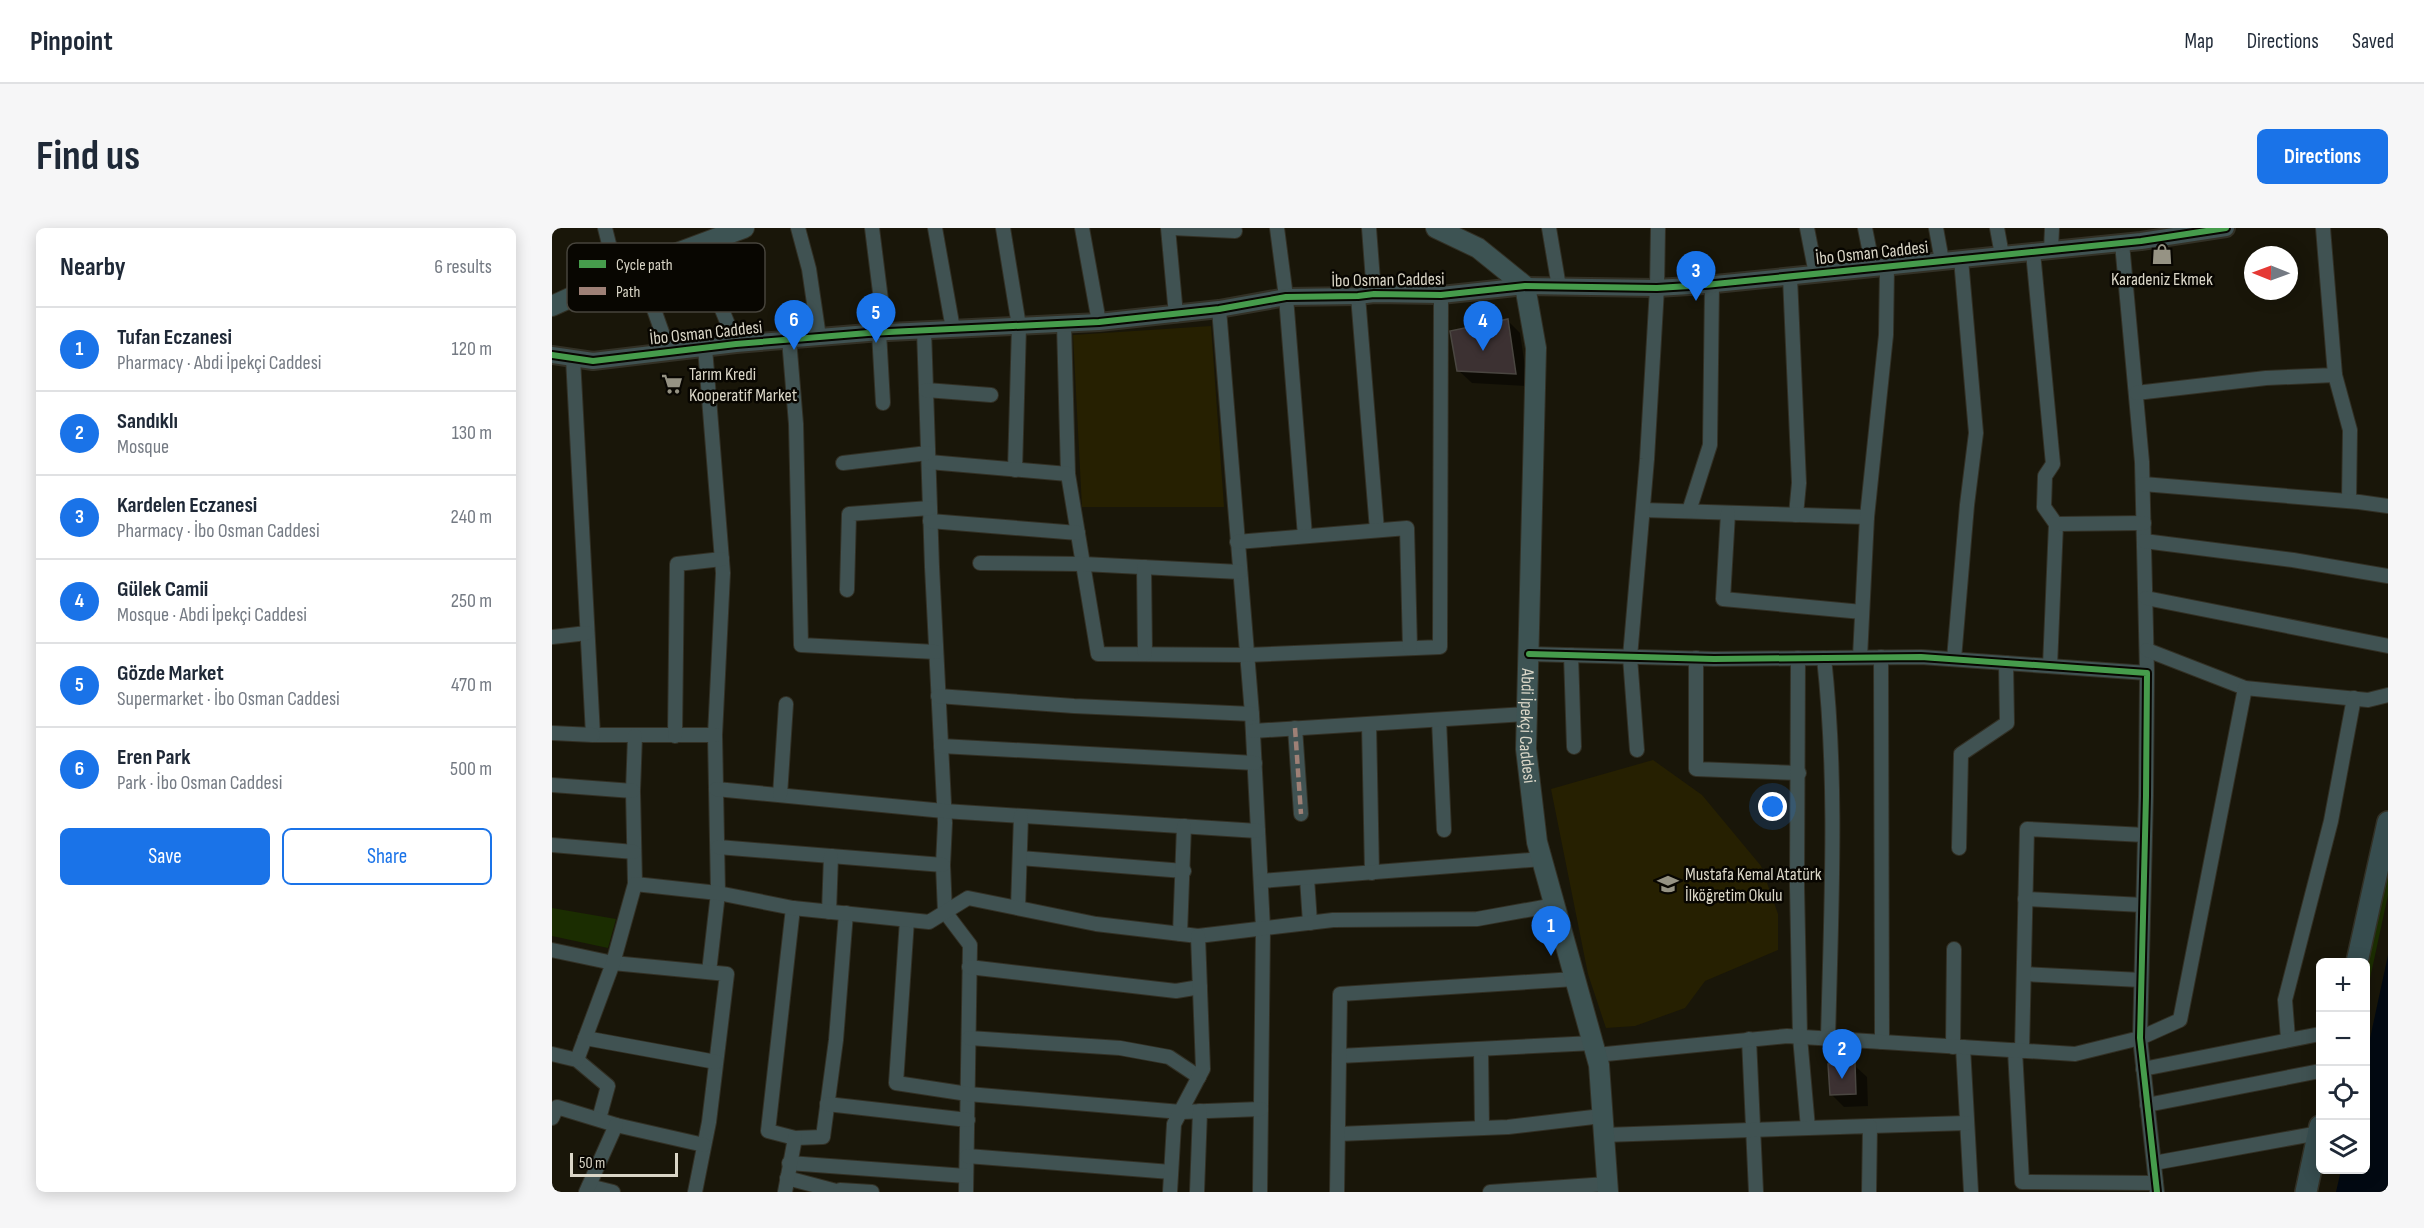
<!DOCTYPE html>
<meta charset="utf-8">
<style>
body{margin:0;font-family:"Sofia Sans Condensed",sans-serif;background:#f6f6f7;color:#1f2937}
.controls{position:absolute;right:18px;bottom:18px;display:grid;overflow:hidden;border-radius:9px;box-shadow:0 3px 15px #0003}
.controls button{width:54px;height:54px;display:grid;place-items:center;padding:0;border:0;border-bottom:2px solid #e0e1e3;background:#fff;color:#1f2937;font:30px sans-serif}
.compass{position:absolute;left:1692px;top:18px;width:54px;height:54px;border-radius:50%;background:#fff;box-shadow:0 3px 15px #0003;rotate:271deg}
.scale{position:absolute;left:18px;bottom:15px;width:108px;box-sizing:border-box;padding-left:6px;border:3px solid #dad6c7;border-top:0;font-size:16px;line-height:21px;white-space:nowrap;color:#dad6c7;-webkit-text-stroke:4px #080601;paint-order:stroke}
.you{position:absolute;left:1221px;top:579px;width:21px;height:21px;margin:-15px;border:4px solid #fff;border-radius:50%;background:#1a73e8;box-shadow:0 0 0 9px #1a73e833}
.badge{display:grid;place-items:center;width:39px;height:39px;border-radius:50%;background:#1a73e8;color:#fff;font-size:20px;font-weight:700}
.pin{position:absolute;translate:-50% -50px;filter:drop-shadow(0 2px 3px #0008)}
.pin::after{content:'';position:absolute;top:32px;width:21px;height:18px;background:inherit;clip-path:polygon(0 0,100% 0,50% 100%)}
.list{margin:0;padding:0;list-style:none}
h2{display:flex;justify-content:space-between;align-items:center;height:78px;margin:0;padding:0 24px;font-size:26px}
h2 small{font-size:20px;font-weight:400;color:#747a83}
.list li{display:grid;grid-template-columns:39px 1fr auto;gap:18px;align-items:center;box-sizing:border-box;height:84px;padding:0 24px;border-top:2px solid #e0e1e3}
.list b{display:block;font-size:22px;white-space:nowrap}
.list p{margin:0;font-size:20px;white-space:nowrap;color:#747a83}
.list em{font-size:20px;font-style:normal;color:#747a83}
.actions{display:flex;gap:12px;padding:18px 24px}
.actions a{flex:1;padding:14px 0;border:2px solid #1a73e8;border-radius:9px;text-align:center;font-size:21px;color:#1a73e8}
.actions .main{background:#1a73e8;color:#fff}
.icon{flex:none;width:33px;height:33px;fill:none;stroke:currentColor;stroke-width:2;stroke-linecap:round;stroke-linejoin:round}
.map{position:relative;flex:none;width:1836px;height:964px;overflow:hidden;border-radius:9px}
header{display:flex;align-items:center;gap:36px;box-sizing:border-box;height:84px;padding:0 30px;background:#fff;border-bottom:2px solid #e0e1e3}
header strong{font-size:28px}
nav{display:flex;gap:33px;margin-inline-start:auto;font-size:21px}
.intro{display:flex;align-items:center;justify-content:space-between;box-sizing:border-box;height:144px;padding:0 36px}
h1{margin:0;font-size:42px}
.button{padding:15px 27px;border-radius:9px;background:#1a73e8;color:#fff;font-size:21px;font-weight:700}
main{display:flex;gap:36px;padding:0 36px}
aside{flex:1;background:#fff;border-radius:9px;box-shadow:0 3px 15px #0003}
.map>svg:first-child{display:block}
.built{fill:#262001}
.green{fill:#1b2d01}
.water{fill:#020912}
.shadow{fill:#0007}
.building{fill:#3c3132;stroke:#4a4641;stroke-width:1.5}
.lines{fill:none;stroke-linecap:round;stroke-linejoin:round}
.minor-casing{stroke:#323025;stroke-width:16}
.tertiary-casing{stroke:#323025;stroke-width:20}
.secondary-casing{stroke:#323025;stroke-width:22}
.primary-casing{stroke:#323025;stroke-width:24}
.minor{stroke:#405252;stroke-width:14}
.tertiary{stroke:#405252;stroke-width:16}
.secondary{stroke:#3d5353;stroke-width:20}
.primary{stroke:#374d4f;stroke-width:21}
.quiet{stroke:#9e8076;stroke-width:4.5;stroke-dasharray:9 4.5;stroke-linecap:butt}
.cycleway-casing{stroke:#080601;stroke-width:10}
.cycleway{stroke:#469c4c;stroke-width:6}
.labels{text-anchor:middle;dominant-baseline:central;stroke-width:5;stroke-linejoin:round;paint-order:stroke}
.street-label{font-size:18px;fill:#dad6c7;stroke:#080601}
.poi-label{font-size:18px;fill:#dad6c7;stroke:#080601;text-anchor:start}
.key{fill:#080601;stroke:#47443c;stroke-width:1.5}
.key-label{font-size:16px;fill:#dad6c7}
</style>
<header>
<strong>Pinpoint</strong>
<nav><a>Map</a><a>Directions</a><a>Saved</a></nav>
</header>
<div class="intro"><h1>Find us</h1><a class="button">Directions</a></div>
<main>
<aside>
<h2>Nearby<small>6 results</small></h2>
<ul class="list">
<li><span class="badge">1</span><div><b>Tufan Eczanesi</b><p>Pharmacy · Abdi İpekçi Caddesi</p></div><em>120 m</em></li>
<li><span class="badge">2</span><div><b>Sandıklı</b><p>Mosque</p></div><em>130 m</em></li>
<li><span class="badge">3</span><div><b>Kardelen Eczanesi</b><p>Pharmacy · İbo Osman Caddesi</p></div><em>240 m</em></li>
<li><span class="badge">4</span><div><b>Gülek Camii</b><p>Mosque · Abdi İpekçi Caddesi</p></div><em>250 m</em></li>
<li><span class="badge">5</span><div><b>Gözde Market</b><p>Supermarket · İbo Osman Caddesi</p></div><em>470 m</em></li>
<li><span class="badge">6</span><div><b>Eren Park</b><p>Park · İbo Osman Caddesi</p></div><em>500 m</em></li>
</ul>
<div class="actions"><a class="main">Save</a><a>Share</a></div>
</aside>
<div class="map">
<svg width="1836" height="964" viewBox="0 0 1836 964">
<rect width="100%" height="100%" fill="#191609"/>
<g class="built">
<path d="M659 98 672 279H530L521 107Z"/>
<path d="M1101 532 1150 567 1209 638 1226 686V722L1153 753 1133 780 1083 798 1054 800 1036 746 999 561Z"/>
</g>
<g class="green">
<path d="M1836 640V667L1814 769V741Z"/>
<path d="M0 680 64 691 56 720 0 708Z"/>
</g>
<path class="water" d="M1836 727V964H1784L1789 942H1814V829Z"/>
<g class="shadow">
<path d="M956 93 968 105 976 158 920 155 907 143Z"/>
<path d="M1302 837 1315 849 1316 878 1292 879 1279 866Z"/>
</g>
<g class="building">
<path d="M956 91 964 146 905 143 898 103Z"/>
<path d="M1303 835 1304 866 1278 867 1276 836Z"/>
</g>
<g class="lines">
<defs>
<g id="minor">
<path d="M53 0 65 48"/>
<path d="M246 0 257 41 267 109"/>
<path d="M320 0 333 104"/>
<path d="M383 0 401 101"/>
<path d="M451 0 467 98 463 242"/>
<path d="M530 0 547 94"/>
<path d="M616 0 624 87"/>
<path d="M620 0 683 3"/>
<path d="M725 0 734 69 753 308"/>
<path d="M817 0 822 66"/>
<path d="M997 0 1007 59"/>
<path d="M1255 0 1264 46"/>
<path d="M1313 0 1321 40"/>
<path d="M1384 0 1390 33"/>
<path d="M1445 0 1450 27"/>
<path d="M1570 15 1590 234 1595 445"/>
<path d="M144 18 184 116"/>
<path d="M1499 22 1500 0"/>
<path d="M1481 24 1501 236 1493 248 1492 279 1504 296"/>
<path d="M87 39 117 124"/>
<path d="M1238 49 1247 255 1244 287"/>
<path d="M806 68 825 302"/>
<path d="M667 81 700 486 711 700 708 964"/>
<path d="M512 96 516 246 546 426 695 427 888 419 889 67"/>
<path d="M372 102 380 339 393 595 391 637 393 684 418 717 414 964"/>
<path d="M327 104 331 175"/>
<path d="M237 111 244 196 249 417 384 424"/>
<path d="M153 120 171 345 163 507 166 665 157 744"/>
<path d="M21 130 41 507H163"/>
<path d="M1783 147 1798 202 1797 273"/>
<path d="M374 162 439 167"/>
<path d="M1584 165 1714 150 1783 147 1771 0"/>
<path d="M377 234 516 246"/>
<path d="M291 235 376 225"/>
<path d="M1591 256 1807 274 1836 278"/>
<path d="M1091 282 1315 289"/>
<path d="M1137 283 1158 217 1160 56"/>
<path d="M1176 285 1171 371 1310 384"/>
<path d="M378 293 526 305"/>
<path d="M1592 313 1741 332 1836 348"/>
<path d="M685 314 855 300 858 420"/>
<path d="M428 335 531 336 688 344"/>
<path d="M592 339 593 426"/>
<path d="M295 362 297 286 378 280"/>
<path d="M1594 370 1836 418"/>
<path d="M0 409 35 405"/>
<path d="M1595 422 1693 460 1816 472 1836 467"/>
<path d="M977 426 1162 431 1369 429 1595 445 1594 568 1588 810 1605 964"/>
<path d="M1019 427 1022 519"/>
<path d="M1308 429 1315 289 1334 107 1335 39"/>
<path d="M1329 429 1330 814"/>
<path d="M1144 430V541L1247 545"/>
<path d="M1246 430 1245 658 1248 809 1256 900"/>
<path d="M1272 430C1286 556 1279 684 1276 811"/>
<path d="M1402 431 1415 277 1424 205 1409 31"/>
<path d="M1498 438 1504 296 1592 295"/>
<path d="M386 468 522 478 700 486"/>
<path d="M887 492 892 602"/>
<path d="M817 496 820 645"/>
<path d="M743 500 749 586"/>
<path d="M701 503 975 486"/>
<path d="M0 505 41 507"/>
<path d="M83 508 81 563 83 656"/>
<path d="M123 508 125 336 170 331"/>
<path d="M389 518 703 535"/>
<path d="M1085 522 1078 429 1095 231 1105 60 1106 0"/>
<path d="M0 557 81 563"/>
<path d="M164 561 392 583 706 603"/>
<path d="M228 567 234 476"/>
<path d="M0 617 82 624"/>
<path d="M166 619 391 637"/>
<path d="M1407 620 1409 526 1455 495 1454 435"/>
<path d="M468 630 632 643"/>
<path d="M755 650 758 695"/>
<path d="M709 653 990 631"/>
<path d="M1473 671 1591 677"/>
<path d="M241 680 216 903 243 910 271 909 284 812 294 685"/>
<path d="M466 680 469 588"/>
<path d="M277 684 279 628"/>
<path d="M355 692 344 855 416 866 629 884 709 881"/>
<path d="M628 706 632 598"/>
<path d="M0 722 61 735 175 746 157 894 143 964"/>
<path d="M417 739 624 763 648 759"/>
<path d="M1472 746 1589 752"/>
<path d="M33 810 164 834"/>
<path d="M417 810 568 820 617 829 647 849"/>
<path d="M1197 811 1204 964"/>
<path d="M1736 811 1733 772 1779 593 1802 470"/>
<path d="M1401 819 1402 721"/>
<path d="M1411 819 1419 964"/>
<path d="M929 821 930 900"/>
<path d="M1463 822 1470 954 1604 955"/>
<path d="M1470 823 1475 601 1593 607"/>
<path d="M0 826 25 832 56 858 47 891"/>
<path d="M1044 827 1235 808 1523 826 1588 810 1628 792 1693 460"/>
<path d="M787 828 1041 815"/>
<path d="M25 832 61 735 83 656 166 665 241 680 377 694 416 670 544 696 646 708 781 692 925 691 1003 677"/>
<path d="M1591 841 1768 806"/>
<path d="M275 876 416 892"/>
<path d="M1595 877 1768 843"/>
<path d="M0 890 5 879 64 897 152 917"/>
<path d="M1318 898 1415 895"/>
<path d="M786 906 956 899 1050 888"/>
<path d="M1052 907 1318 898 1317 964"/>
<path d="M415 928 619 944"/>
<path d="M237 935 414 948"/>
<path d="M1602 935 1767 905"/>
<path d="M235 950 288 964"/>
<path d="M37 958 61 964"/>
<path d="M288 962 320 964"/>
<path d="M34 964 64 897"/>
<path d="M233 964 243 910"/>
<path d="M618 964 622 896 651 841 646 708"/>
<path d="M645 964 648 883"/>
<path d="M785 964 788 766 1023 751"/>
<path d="M938 964 1055 956"/>
</g>
<path id="tertiary" d="M0 127 41 133 184 116 316 105 547 94 667 81 734 69 806 68 822 66 889 67 973 58 1105 60 1153 57 1589 13 1674 0"/>
<g id="secondary">
<path id="s1" d="M884 0 926 20 973 58 984 120 974 521 985 614 1047 837 1056 964"/>
<path d="M0 78 77 43 192 0"/>
</g>
<g id="primary">
<path d="M1805 734 1836 594"/>
<path d="M1754 964 1768 898"/>
</g>
</defs>
<use href="#minor" class="minor-casing"/>
<use href="#tertiary" class="tertiary-casing"/>
<use href="#secondary" class="secondary-casing"/>
<use href="#primary" class="primary-casing"/>
<use href="#minor" class="minor"/>
<use href="#tertiary" class="tertiary"/>
<use href="#secondary" class="secondary"/>
<use href="#primary" class="primary"/>
<path class="quiet" d="M743 500 749 586"/>
<defs>
<g id="cycleway">
<path d="M0 127 41 133 184 116 316 105 547 94 667 81 734 69 806 68 822 66 889 67 973 58 1105 60 1153 57 1589 13 1674 0"/>
<path d="M977 426 1162 431 1369 429 1595 445 1594 568 1588 810 1605 964"/>
</g>
</defs>
<use href="#cycleway" class="cycleway-casing"/>
<use href="#cycleway" class="cycleway"/>
</g>
<defs>
<symbol id="shop-bare" viewBox="-9 -9 18 18"><path d="M-5-2.5h2.3a2.7 3.5 0 0 1 5.4 0H5L5.5 6h-11ZM-1.5-2.5h3a1.5 2.3 0 0 0-3 0Z" fill="#969384" stroke="#080601" stroke-width="2.5" paint-order="stroke"/></symbol>
<symbol id="supermarket-bare" viewBox="-9 -9 18 18"><path d="M-6-5.5h2.5l.6 2H6L4.5 2H-2.5L-4.4-4H-6ZM-1.5 3.2a1.3 1.3 0 1 0 .1 0ZM3 3.2a1.3 1.3 0 1 0 .1 0Z" fill="#969384" stroke="#080601" stroke-width="2.5" paint-order="stroke"/></symbol>
<symbol id="school-bare" viewBox="-9 -9 18 18"><path d="M0-5L7-2L0 1L-7-2ZM-4 1L0 2.5L4 1V4Q0 6-4 4Z" fill="#969384" stroke="#080601" stroke-width="2.5" paint-order="stroke"/></symbol>
</defs>
<g fill-rule="evenodd">
<use href="#shop-bare" x="1595" y="11" width="30" height="30"/>
<use href="#supermarket-bare" x="105" y="141" width="30" height="30"/>
<use href="#school-bare" x="1101" y="641" width="30" height="30"/>
</g>
<g class="labels">
<g class="street-label">
<text transform="translate(1320 25) rotate(-6)">İbo Osman Caddesi</text>
<text transform="translate(836 52) rotate(-1)">İbo Osman Caddesi</text>
<text transform="translate(154 105) rotate(-6)">İbo Osman Caddesi</text>
<text stroke="none"><textPath href="#s1" startOffset="548">Abdi İpekçi Caddesi</textPath></text>
</g>
<g class="poi-label">
<text x="1610" y="51" text-anchor="middle">Karadeniz Ekmek</text>
<text x="137" y="146">Tarım Kredi<tspan x="137" dy="21">Kooperatif Market</tspan></text>
<text x="1133" y="646">Mustafa Kemal Atatürk<tspan x="1133" dy="21">İlköğretim Okulu</tspan></text>
</g>
</g>
<rect x="15" y="15" width="198" height="69" rx="9" class="key"/>
<rect x="27" y="32" width="27" height="8" fill="#469c4c"/>
<rect x="27" y="59" width="27" height="8" fill="#9e8076"/>
<g class="key-label">
<text x="64" y="42">Cycle path</text>
<text x="64" y="69">Path</text>
</g>
</svg>
<div class="controls">
<button>+</button>
<button>−</button>
<button><svg class="icon" aria-label="locate" viewBox="0 0 24 24"><circle cx="12" cy="12" r="6"/><path d="M12 2v4M12 18v4M2 12h4M18 12h4"/></svg></button>
<button><svg class="icon" aria-label="layers" viewBox="0 0 24 24"><path d="M12 4l9 5-9 5-9-5zM3 14l9 5 9-5"/></svg></button>
</div>
<svg class="compass" viewBox="-18 -18 36 36"><path d="M0-13l5 13h-10z" fill="#e53935"/><path d="M0 13l5-13h-10z" fill="#747a83"/></svg>
<div class="scale">50 m</div>
<div class="you"></div>
<div class="pin badge" style="left:999px;top:728px">1</div>
<div class="pin badge" style="left:1290px;top:851px">2</div>
<div class="pin badge" style="left:1144px;top:73px">3</div>
<div class="pin badge" style="left:931px;top:123px">4</div>
<div class="pin badge" style="left:324px;top:115px">5</div>
<div class="pin badge" style="left:242px;top:122px">6</div>
</div>
</main>
